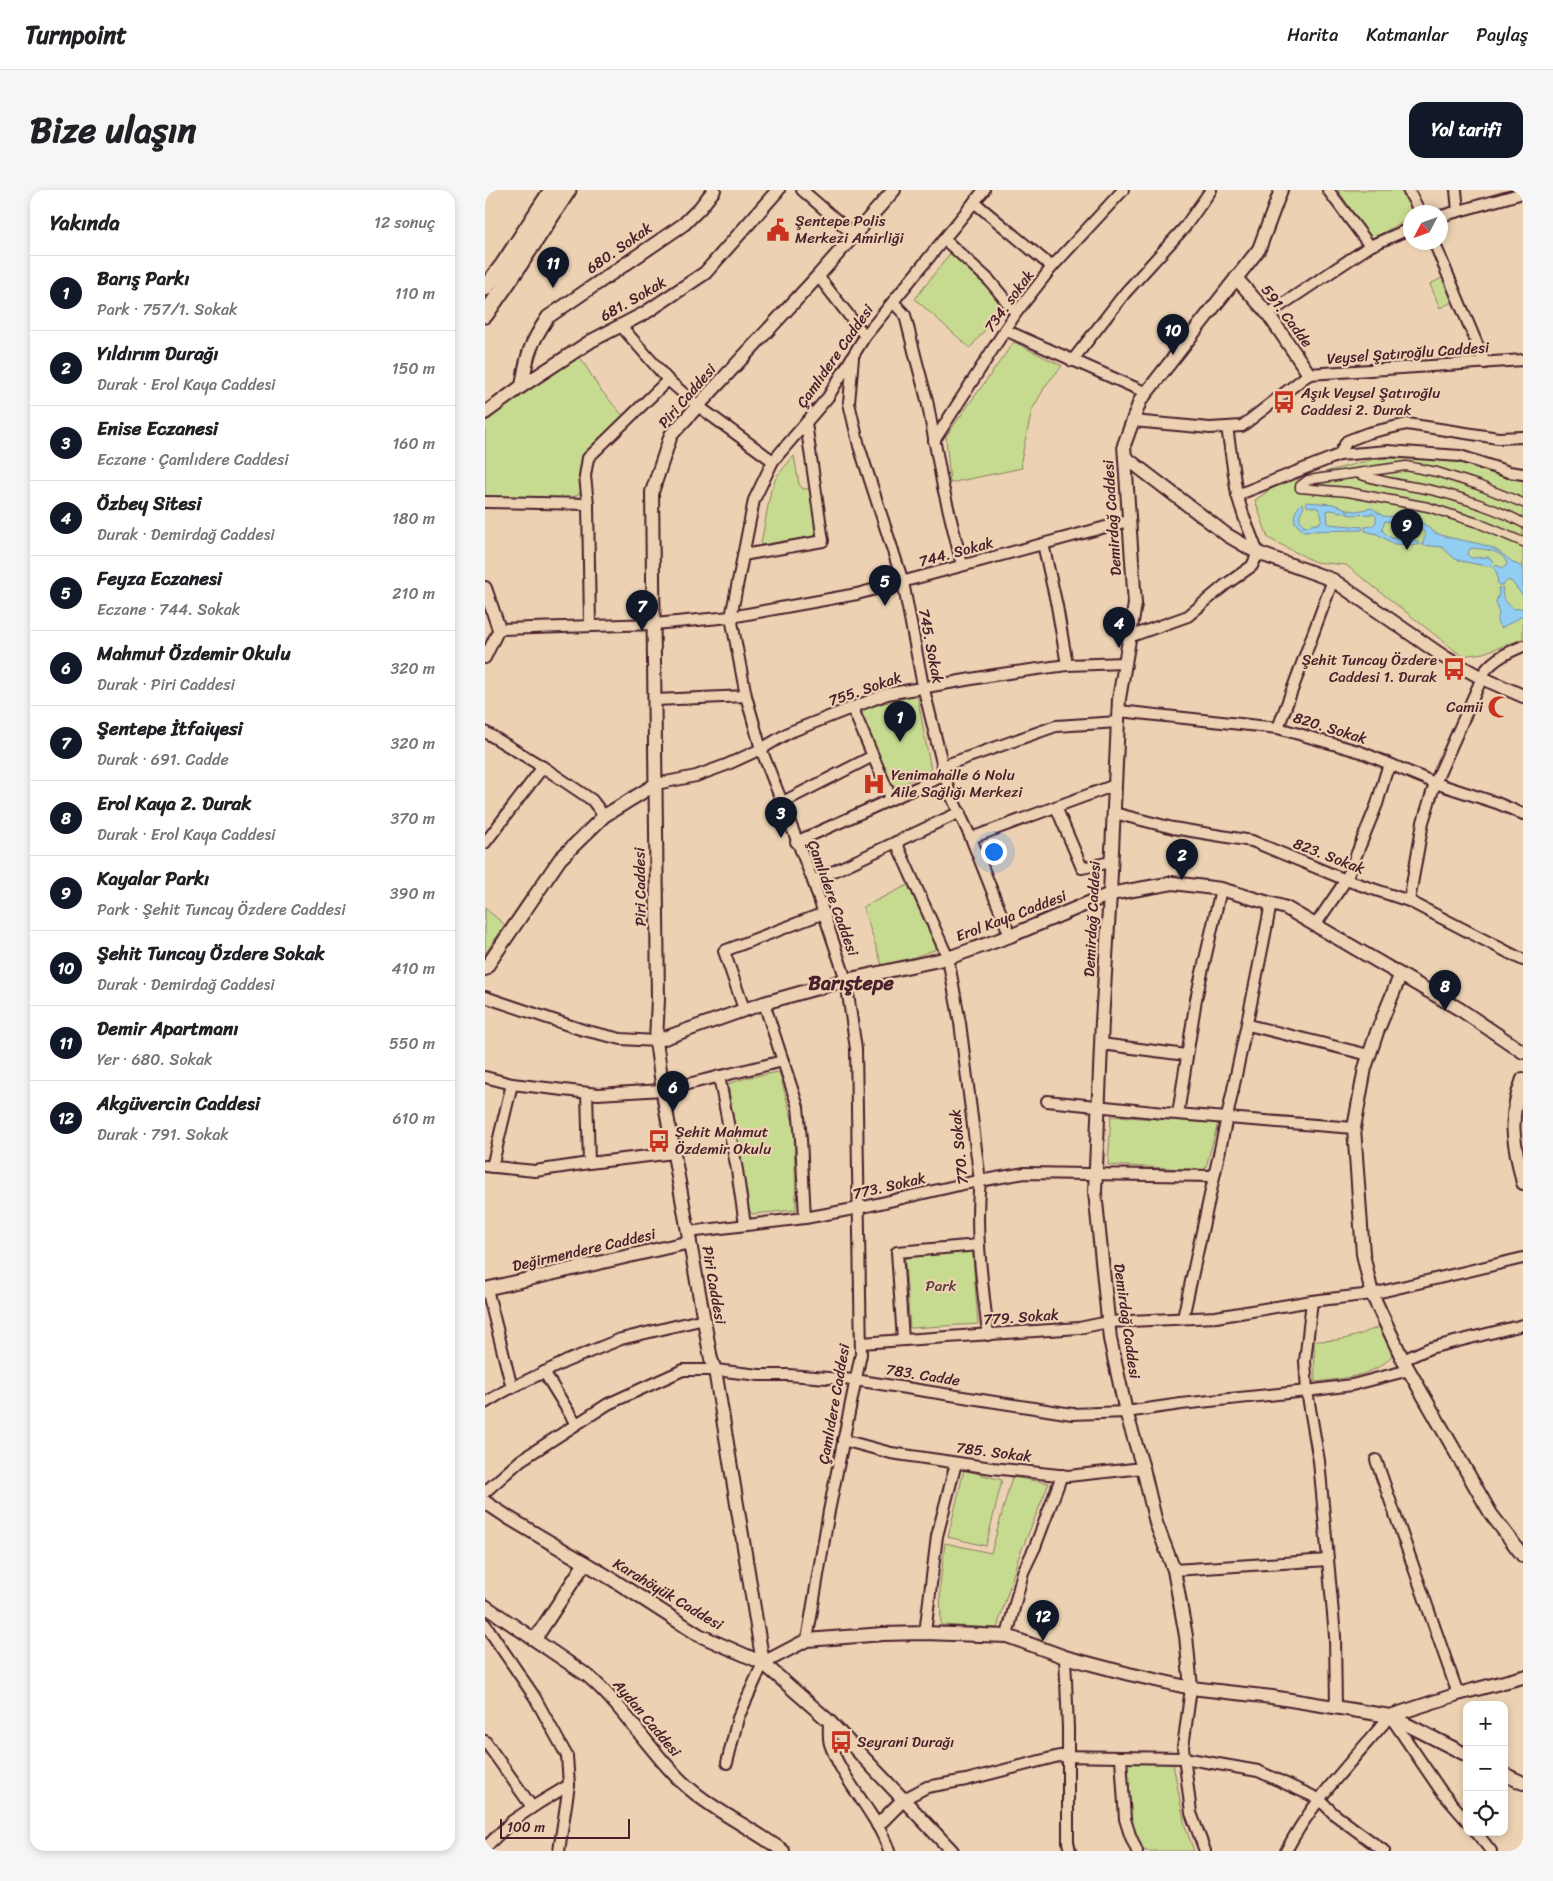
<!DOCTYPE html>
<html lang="tr">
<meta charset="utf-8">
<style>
body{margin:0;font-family:Sriracha,sans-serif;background:#f6f6f6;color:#202124}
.controls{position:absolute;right:15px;bottom:15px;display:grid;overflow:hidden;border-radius:10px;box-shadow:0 2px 8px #0003}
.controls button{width:45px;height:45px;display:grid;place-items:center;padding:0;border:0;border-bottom:1px solid #e0e0e0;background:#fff;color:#202124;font:25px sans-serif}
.compass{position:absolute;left:918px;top:15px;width:45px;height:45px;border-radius:50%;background:#fff;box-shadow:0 2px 8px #0003;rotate:229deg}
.scale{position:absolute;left:15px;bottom:12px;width:130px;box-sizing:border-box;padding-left:5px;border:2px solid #4a1f2b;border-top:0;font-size:14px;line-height:18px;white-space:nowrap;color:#4a1f2b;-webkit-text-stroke:4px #ecd2b3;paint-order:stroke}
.you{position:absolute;left:508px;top:661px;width:18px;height:18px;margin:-12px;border:4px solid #fff;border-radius:50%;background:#1a73e8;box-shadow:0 0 0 8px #1a73e833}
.badge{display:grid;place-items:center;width:32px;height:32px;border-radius:50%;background:#111827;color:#fff;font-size:16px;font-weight:700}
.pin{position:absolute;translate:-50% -41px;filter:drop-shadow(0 1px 2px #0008)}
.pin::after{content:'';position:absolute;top:26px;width:18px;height:15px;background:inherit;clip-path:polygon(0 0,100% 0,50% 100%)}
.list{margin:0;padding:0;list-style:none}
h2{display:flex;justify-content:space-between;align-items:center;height:65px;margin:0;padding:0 20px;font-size:21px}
h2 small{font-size:16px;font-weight:400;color:#757577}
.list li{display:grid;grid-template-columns:32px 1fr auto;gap:15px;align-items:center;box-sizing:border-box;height:75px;padding:0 20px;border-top:1px solid #e0e0e0}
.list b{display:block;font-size:19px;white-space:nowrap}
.list p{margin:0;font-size:16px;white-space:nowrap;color:#757577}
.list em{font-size:16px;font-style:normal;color:#757577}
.icon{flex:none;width:28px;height:28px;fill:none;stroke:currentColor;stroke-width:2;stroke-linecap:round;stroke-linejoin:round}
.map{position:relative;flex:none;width:1038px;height:1661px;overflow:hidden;border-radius:15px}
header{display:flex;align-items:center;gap:30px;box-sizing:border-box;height:70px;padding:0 25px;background:#fff;border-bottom:1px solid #e0e0e0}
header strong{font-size:24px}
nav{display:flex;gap:28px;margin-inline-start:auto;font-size:18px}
.intro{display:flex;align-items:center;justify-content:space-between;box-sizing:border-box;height:120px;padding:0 30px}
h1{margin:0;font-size:35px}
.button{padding:12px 22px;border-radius:15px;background:#111827;color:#fff;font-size:18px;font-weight:700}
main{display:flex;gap:30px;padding:0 30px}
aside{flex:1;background:#fff;border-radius:15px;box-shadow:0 2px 8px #0003}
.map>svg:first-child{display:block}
.green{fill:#c7db90;stroke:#887d5e}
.water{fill:#92cdf2;stroke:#7587a2}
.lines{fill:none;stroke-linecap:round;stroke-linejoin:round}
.pedestrian-casing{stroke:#4a1f2b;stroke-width:11}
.minor-casing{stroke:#4a1f2b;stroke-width:14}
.tertiary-casing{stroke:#4a1f2b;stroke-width:16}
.secondary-casing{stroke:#4a1f2b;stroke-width:19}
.pedestrian{stroke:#ecd2b3;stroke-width:8}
.minor{stroke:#ecd2b3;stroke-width:10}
.tertiary{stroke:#ecd2b3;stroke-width:12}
.secondary{stroke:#ecd2b3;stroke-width:15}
.labels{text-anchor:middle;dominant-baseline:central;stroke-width:4.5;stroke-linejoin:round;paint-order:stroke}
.poi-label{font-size:15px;fill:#4a1f2b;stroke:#ecd2b3;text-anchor:start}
.street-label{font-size:15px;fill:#4a1f2b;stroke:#ecd2b3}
.park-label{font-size:15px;fill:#5d3b3a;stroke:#ecd2b3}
.district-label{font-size:20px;font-weight:bold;fill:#4a1f2b;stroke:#ecd2b3}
</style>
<header>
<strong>Turnpoint</strong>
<nav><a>Harita</a><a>Katmanlar</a><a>Paylaş</a></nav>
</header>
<div class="intro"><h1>Bize ulaşın</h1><a class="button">Yol tarifi</a></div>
<main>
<aside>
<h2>Yakında<small>12 sonuç</small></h2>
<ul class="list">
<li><span class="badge">1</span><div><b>Barış Parkı</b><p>Park · 757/1. Sokak</p></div><em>110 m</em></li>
<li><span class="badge">2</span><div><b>Yıldırım Durağı</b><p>Durak · Erol Kaya Caddesi</p></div><em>150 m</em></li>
<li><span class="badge">3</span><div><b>Enise Eczanesi</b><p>Eczane · Çamlıdere Caddesi</p></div><em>160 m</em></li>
<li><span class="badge">4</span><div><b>Özbey Sitesi</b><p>Durak · Demirdağ Caddesi</p></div><em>180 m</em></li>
<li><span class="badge">5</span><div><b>Feyza Eczanesi</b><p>Eczane · 744. Sokak</p></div><em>210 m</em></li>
<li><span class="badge">6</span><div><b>Mahmut Özdemir Okulu</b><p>Durak · Piri Caddesi</p></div><em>320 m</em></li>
<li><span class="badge">7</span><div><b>Şentepe İtfaiyesi</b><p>Durak · 691. Cadde</p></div><em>320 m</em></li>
<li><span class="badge">8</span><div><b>Erol Kaya 2. Durak</b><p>Durak · Erol Kaya Caddesi</p></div><em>370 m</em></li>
<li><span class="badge">9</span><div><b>Kayalar Parkı</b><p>Park · Şehit Tuncay Özdere Caddesi</p></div><em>390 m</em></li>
<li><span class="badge">10</span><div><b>Şehit Tuncay Özdere Sokak</b><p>Durak · Demirdağ Caddesi</p></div><em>410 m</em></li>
<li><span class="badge">11</span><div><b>Demir Apartmanı</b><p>Yer · 680. Sokak</p></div><em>550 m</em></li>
<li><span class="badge">12</span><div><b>Akgüvercin Caddesi</b><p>Durak · 791. Sokak</p></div><em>610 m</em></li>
</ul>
</aside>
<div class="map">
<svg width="1038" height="1661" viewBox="0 0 1038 1661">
<rect width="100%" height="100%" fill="#ecd2b3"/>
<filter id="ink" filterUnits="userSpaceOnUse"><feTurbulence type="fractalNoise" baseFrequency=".02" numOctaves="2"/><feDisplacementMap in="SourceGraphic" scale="10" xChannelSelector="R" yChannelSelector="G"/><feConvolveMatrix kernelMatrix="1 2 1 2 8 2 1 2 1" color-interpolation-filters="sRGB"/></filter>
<g filter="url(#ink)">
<g class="green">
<path d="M853 0H916L928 22H926L925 28 886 49Z"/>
<path d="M466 62 520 115 485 158 430 109Z"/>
<path d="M959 87 969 111 955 118 945 94Z"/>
<path d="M529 152 577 176 561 195 547 220 536 270 537 278 465 293 461 246Z"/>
<path d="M94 165 114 198 139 227 96 270V302L86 309 0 308V232L4 224Z"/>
<path d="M309 266 314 294 318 299 333 298 340 347 275 359 286 300 292 286Z"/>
<path d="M893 268 937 269 971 272 1038 291V449L998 463 977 466 861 375 830 372 783 348 770 310 794 294Z"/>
<path d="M432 505 446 580 413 597 407 595 376 525 380 518Z"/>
<path d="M423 695 452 759 398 778 378 717Z"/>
<path d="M0 718 20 735 0 764Z"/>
<path d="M294 882 309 936 311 1020 267 1024 262 1016 243 894 264 887Z"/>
<path d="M626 926 733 933 720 980 623 975Z"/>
<path d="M487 1054 493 1134 425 1138 419 1059Z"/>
<path d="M898 1135 910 1159C900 1186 854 1189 830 1192L829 1151C860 1151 870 1147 898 1135Z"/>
<path d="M479 1280 517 1290 501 1356 463 1347Z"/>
<path d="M527 1287 564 1293 533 1369 512 1438 456 1435 455 1396 460 1353 506 1363Z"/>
<path d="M642 1572 688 1574 700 1636 709 1661H660C639 1640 644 1599 642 1572Z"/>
</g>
<g class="water">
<path d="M821 312 848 314 862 319 861 323 846 320 842 321 843 334 878 337 877 340 819 341C806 333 807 323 817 313L819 317C814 324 813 328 818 335L823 336 835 333 837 327 833 318 822 316Z"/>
<path d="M887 318 898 326 914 327 930 332V337L900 331 897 340C908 355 920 345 934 352V355L909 354 892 344 880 341V337L887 336 891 332V326L888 324 866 325 862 324 864 320 871 321Z"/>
<path d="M933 332C942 333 945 341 953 344 969 350 988 351 1005 357 1018 362 1025 373 1038 377V406L1027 392 1023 390 1018 395H1013L1012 384 1009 378 1011 375 1018 378 1022 375C1020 360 998 359 986 358L982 364 986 368 1003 367 1008 371 1006 377 976 371 970 369 957 357 937 355 941 344 933 337Z"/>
<path d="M1013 398H1018C1015 408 1022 413 1029 419L1038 418V425L1036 427 1016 438 1012 432 1014 424 1011 412 1014 403Z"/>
</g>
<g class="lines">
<defs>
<g id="pedestrian">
<path d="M874 284C898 293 921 295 946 300 973 306 1015 320 1038 333"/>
<path d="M1038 313 993 295 952 282 921 276 823 290 815 296V298L863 302 943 317 993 333 1038 352"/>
</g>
<g id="minor">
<path d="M317 0 369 45"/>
<path d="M843 0 885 56"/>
<path d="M923 0 935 22"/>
<path d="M971 0 973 21"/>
<path d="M489 12 567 77"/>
<path d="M956 26 1038 3"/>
<path d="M459 49 504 90 531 123"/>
<path d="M949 52 1000 173"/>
<path d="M333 86 380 146"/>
<path d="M408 112 420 125 431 169 442 210 458 297 477 375"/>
<path d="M783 124 885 56 926 38"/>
<path d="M136 136 183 190 213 216 288 271"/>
<path d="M520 140 662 203"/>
<path d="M368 168 364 213 374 256 418 392 438 496 460 585 464 601 486 648 525 746"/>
<path d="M587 171 640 103 699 38 726 0"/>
<path d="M648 231 725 238 757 236 824 184 1038 170"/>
<path d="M449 251 531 123 567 77 638 0"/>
<path d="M854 265 862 251 883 243 922 234 1013 248 1038 247"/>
<path d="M752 305 854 265 903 261 975 266 1024 282 1038 284"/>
<path d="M0 312 103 314"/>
<path d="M558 354 572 416 582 475"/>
<path d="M258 365 338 351 321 233"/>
<path d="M105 435 103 314 100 286 103 268 183 190"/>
<path d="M644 447 703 426 740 395 767 376 773 363 759 327 752 305 742 237"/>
<path d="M0 468 14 439 169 434 246 427 372 404 643 331"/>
<path d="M170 510 261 506"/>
<path d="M367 517 406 608"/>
<path d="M634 521 793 538 876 562 950 593 1012 613 1038 624"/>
<path d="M793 538 848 390"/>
<path d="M0 542 58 577 107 610 119 626"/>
<path d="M458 576 571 536 633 532"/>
<path d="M171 594 211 586 241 575 276 559 305 542 402 504 509 485 582 475 640 473"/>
<path d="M296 613 388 566"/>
<path d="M571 617 597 678 626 672"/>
<path d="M629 623 688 638 767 651 861 690 924 711 1038 770"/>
<path d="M486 648 630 595"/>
<path d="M311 652 460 585"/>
<path d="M411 652 463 768 475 833 495 991C489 1042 498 1094 503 1145"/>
<path d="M0 653 58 577"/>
<path d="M328 691 475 622"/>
<path d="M924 711 938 632 950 593 1000 481C1010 468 1024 462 1038 456"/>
<path d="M831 734 861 690 892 614 901 583 907 575"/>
<path d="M0 807 98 840 136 849 171 851"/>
<path d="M279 813 313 917 316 949 320 1028"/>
<path d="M259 819 239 761 339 723"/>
<path d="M763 835 884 865"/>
<path d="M616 854 701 865"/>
<path d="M234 886 252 980 260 1035"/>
<path d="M0 887 27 894 113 904 178 900 298 871"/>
<path d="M102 903 104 973"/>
<path d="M562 911 679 923 869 938"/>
<path d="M693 924 711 809 736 699"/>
<path d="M0 976 50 981 104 973 189 963"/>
<path d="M7 977 27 894"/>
<path d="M203 1042 320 1028 374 1018 483 993 540 983 728 986"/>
<path d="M2 1099 27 1198"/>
<path d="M827 1111 820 1171 822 1201 834 1271 850 1446 851 1517"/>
<path d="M698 1128C728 990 760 852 786 713"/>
<path d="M418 1150 412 1062 494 1055"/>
<path d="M376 1153 594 1138 623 1132 731 1127 827 1111 887 1104 1038 1068"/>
<path d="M918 1170 945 1158 1038 1135"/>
<path d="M59 1182 91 1234"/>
<path d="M0 1213 20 1201 82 1171 136 1149 219 1129"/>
<path d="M358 1250 406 1263 507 1278 583 1286 658 1278"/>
<path d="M891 1270 973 1504"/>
<path d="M0 1302 36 1270 123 1214 198 1180H230L274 1185H303L370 1190 587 1224 641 1222 696 1214 822 1201 867 1195 924 1180"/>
<path d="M689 1380 843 1370"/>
<path d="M0 1434 49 1506 82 1566 84 1595 74 1661"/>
<path d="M440 1443 452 1346 471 1273"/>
<path d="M522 1446 538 1382 550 1357 577 1285"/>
<path d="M322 1450 344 1321 376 1164 371 859 361 790 328 691 276 559 261 506 246 427 269 310 288 271 343 207 380 146 499 0"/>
<path d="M580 1467 583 1538V1652L585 1661"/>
<path d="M706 1498 698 1557 706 1623 720 1661"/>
<path d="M344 1531C344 1538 343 1548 345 1554 358 1592 391 1622 404 1661"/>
<path d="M0 1551 47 1617"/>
<path d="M636 1568 640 1629 645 1645 652 1661"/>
<path d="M242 1573 253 1528 278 1473"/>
<path d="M419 1609 442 1597 481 1590 574 1566 699 1568 773 1581 834 1609 849 1624 899 1661"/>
<path d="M991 1642 1006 1661"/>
<path d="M0 1661 1 1657 27 1631 54 1613 84 1595"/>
<path d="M801 1661C827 1611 868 1570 905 1526L956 1601 982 1631"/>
</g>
<g id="tertiary">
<path d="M409 0 333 86 186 245 167 302 173 809 171 851 179 909 226 1169 230 1180 278 1473 322 1450 398 1444 440 1443 522 1446 580 1467 644 1484 706 1498 787 1507 905 1526 982 1565"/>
<path d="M751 88 783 124 824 184"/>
<path d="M37 196C42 164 45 154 63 127L199 34 215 18 229 0"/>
<path d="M0 223 37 196 106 151 160 123 220 83 293 0"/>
<path d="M640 267 742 345 773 363 848 390 959 467 997 488 1038 506"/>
<path d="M0 398 14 439"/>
<path d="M0 779 75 669 119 626 171 594"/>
<path d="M915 786 892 842 880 878 869 938 878 1064 887 1104 918 1170 1006 1324 1038 1366"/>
<path d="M171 851 279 813 361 790 463 768 525 746 625 704 688 693 736 699 801 718 976 820 1038 862"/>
<path d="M1038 889C1022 930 1029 953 1038 993"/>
<path d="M0 1099 205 1052"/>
<path d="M0 1312 24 1328 127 1389 214 1445 278 1473 344 1531 467 1661"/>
<path d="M0 1416 103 1486C139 1517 163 1559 197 1592 227 1620 265 1637 298 1661"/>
<path d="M50 1449 100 1373"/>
<path d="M706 1498 701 1446 689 1380 671 1333 658 1278 641 1222 625 1149 610 1002 617 831 625 704 634 509 650 414 639 255 655 211 774 59 796 0"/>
<path d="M905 1526 973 1504 1038 1487"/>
<path d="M1019 1584 1038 1593"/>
<path d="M393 1635 419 1609"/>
</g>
<g id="secondary">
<path d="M0 98 18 75 67 0"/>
<path d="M0 125 27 86 83 0"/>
</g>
</defs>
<use href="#pedestrian" class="pedestrian-casing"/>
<use href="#minor" class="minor-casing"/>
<use href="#tertiary" class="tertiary-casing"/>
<use href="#secondary" class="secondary-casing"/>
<use href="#pedestrian" class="pedestrian"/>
<use href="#minor" class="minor"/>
<use href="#tertiary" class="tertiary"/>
<use href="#secondary" class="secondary"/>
</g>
</g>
<defs>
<symbol id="civic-bare" viewBox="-9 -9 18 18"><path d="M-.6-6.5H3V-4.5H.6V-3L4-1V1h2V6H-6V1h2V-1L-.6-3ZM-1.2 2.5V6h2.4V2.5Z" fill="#c8321e" stroke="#ecd2b3" stroke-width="2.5" paint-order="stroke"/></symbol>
<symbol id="bus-bare" viewBox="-9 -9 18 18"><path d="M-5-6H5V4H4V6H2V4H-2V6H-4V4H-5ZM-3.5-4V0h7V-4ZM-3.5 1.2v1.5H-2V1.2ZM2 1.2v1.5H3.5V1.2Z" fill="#c8321e" stroke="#ecd2b3" stroke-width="2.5" paint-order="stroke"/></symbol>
<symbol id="mosque-bare" viewBox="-9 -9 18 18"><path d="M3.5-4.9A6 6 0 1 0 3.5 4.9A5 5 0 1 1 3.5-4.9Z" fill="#c8321e" stroke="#ecd2b3" stroke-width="2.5" paint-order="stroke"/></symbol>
<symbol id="hospital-bare" viewBox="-9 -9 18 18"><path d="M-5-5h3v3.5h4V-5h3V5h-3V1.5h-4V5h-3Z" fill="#c8321e" stroke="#ecd2b3" stroke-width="2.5" paint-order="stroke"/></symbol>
</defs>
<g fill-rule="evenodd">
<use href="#civic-bare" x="277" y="24" width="32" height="32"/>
<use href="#bus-bare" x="783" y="196" width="32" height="32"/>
<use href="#bus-bare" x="953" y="463" width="32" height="32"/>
<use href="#mosque-bare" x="998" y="501" width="32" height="32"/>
<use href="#hospital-bare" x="373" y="578" width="32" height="32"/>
<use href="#bus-bare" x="158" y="935" width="32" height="32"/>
<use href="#bus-bare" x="340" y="1536" width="32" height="32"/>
</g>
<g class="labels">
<g class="poi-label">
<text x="310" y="31">Şentepe Polis<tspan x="310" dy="17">Merkezi Amirliği</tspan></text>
<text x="816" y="203">Aşık Veysel Şatıroğlu<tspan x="816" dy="17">Caddesi 2. Durak</tspan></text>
<text x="952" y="470" text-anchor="end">Şehit Tuncay Özdere<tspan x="952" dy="17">Caddesi 1. Durak</tspan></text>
<text x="998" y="517" text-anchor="end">Camii</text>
<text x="406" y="585">Yenimahalle 6 Nolu<tspan x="406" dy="17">Aile Sağlığı Merkezi</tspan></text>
<text x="190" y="942">Şehit Mahmut<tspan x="190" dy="17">Özdemir Okulu</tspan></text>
<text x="372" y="1552">Seyrani Durağı</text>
</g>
<g class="street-label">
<text transform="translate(134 58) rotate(-35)">680. Sokak</text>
<text transform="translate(148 109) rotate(-30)">681. Sokak</text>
<text transform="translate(524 111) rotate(-54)">734. sokak</text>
<text transform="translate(802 126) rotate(53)">591. Cadde</text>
<text transform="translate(923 163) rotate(-4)">Veysel Şatıroğlu Caddesi</text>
<text transform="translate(350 166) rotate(-55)">Çamlıdere Caddesi</text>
<text transform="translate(202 206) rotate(-49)">Piri Caddesi</text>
<text transform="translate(627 328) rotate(-94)">Demirdağ Caddesi</text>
<text transform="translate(471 362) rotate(-15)">744. Sokak</text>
<text transform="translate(446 456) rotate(79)">745. Sokak</text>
<text transform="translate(380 499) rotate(-19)">755. Sokak</text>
<text transform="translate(845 538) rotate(17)">820. Sokak</text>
<text transform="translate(844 666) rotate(21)">823. Sokak</text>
<text transform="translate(155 697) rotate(-91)">Piri Caddesi</text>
<text transform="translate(348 708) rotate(70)">Çamlıdere Caddesi</text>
<text transform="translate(526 726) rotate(-21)">Erol Kaya Caddesi</text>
<text transform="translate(607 729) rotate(-87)">Demirdağ Caddesi</text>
<text transform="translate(474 957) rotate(-96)">770. Sokak</text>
<text transform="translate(404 996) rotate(-13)">773. Sokak</text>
<text transform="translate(99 1060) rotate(-13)">Değirmendere Caddesi</text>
<text transform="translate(229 1095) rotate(80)">Piri Caddesi</text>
<text transform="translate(536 1127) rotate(-4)">779. Sokak</text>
<text transform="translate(642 1131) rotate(82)">Demirdağ Caddesi</text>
<text transform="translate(438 1185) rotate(9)">783. Cadde</text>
<text transform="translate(349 1214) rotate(-80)">Çamlıdere Caddesi</text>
<text transform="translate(509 1262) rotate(7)">785. Sokak</text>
<text transform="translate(183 1404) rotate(31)">Karahöyük Caddesi</text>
<text transform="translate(162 1528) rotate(50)">Aydan Caddesi</text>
</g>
<g class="park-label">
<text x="456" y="1096">Park</text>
</g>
<g class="district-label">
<text x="366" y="793">Barıştepe</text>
</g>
</g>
</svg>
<div class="controls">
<button>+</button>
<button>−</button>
<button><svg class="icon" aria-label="locate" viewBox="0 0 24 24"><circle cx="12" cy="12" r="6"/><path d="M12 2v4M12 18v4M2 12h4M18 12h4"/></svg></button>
</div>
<svg class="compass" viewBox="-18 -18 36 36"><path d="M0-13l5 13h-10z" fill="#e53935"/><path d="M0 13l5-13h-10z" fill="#757577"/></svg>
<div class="scale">100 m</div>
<div class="you"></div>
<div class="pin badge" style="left:415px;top:552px">1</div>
<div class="pin badge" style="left:697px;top:690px">2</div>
<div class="pin badge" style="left:296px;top:648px">3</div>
<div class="pin badge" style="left:634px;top:458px">4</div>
<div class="pin badge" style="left:400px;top:416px">5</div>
<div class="pin badge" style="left:188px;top:922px">6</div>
<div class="pin badge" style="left:157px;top:441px">7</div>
<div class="pin badge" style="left:960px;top:821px">8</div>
<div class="pin badge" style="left:922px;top:360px">9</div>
<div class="pin badge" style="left:688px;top:165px">10</div>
<div class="pin badge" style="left:68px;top:98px">11</div>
<div class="pin badge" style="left:558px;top:1451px">12</div>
</div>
</main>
